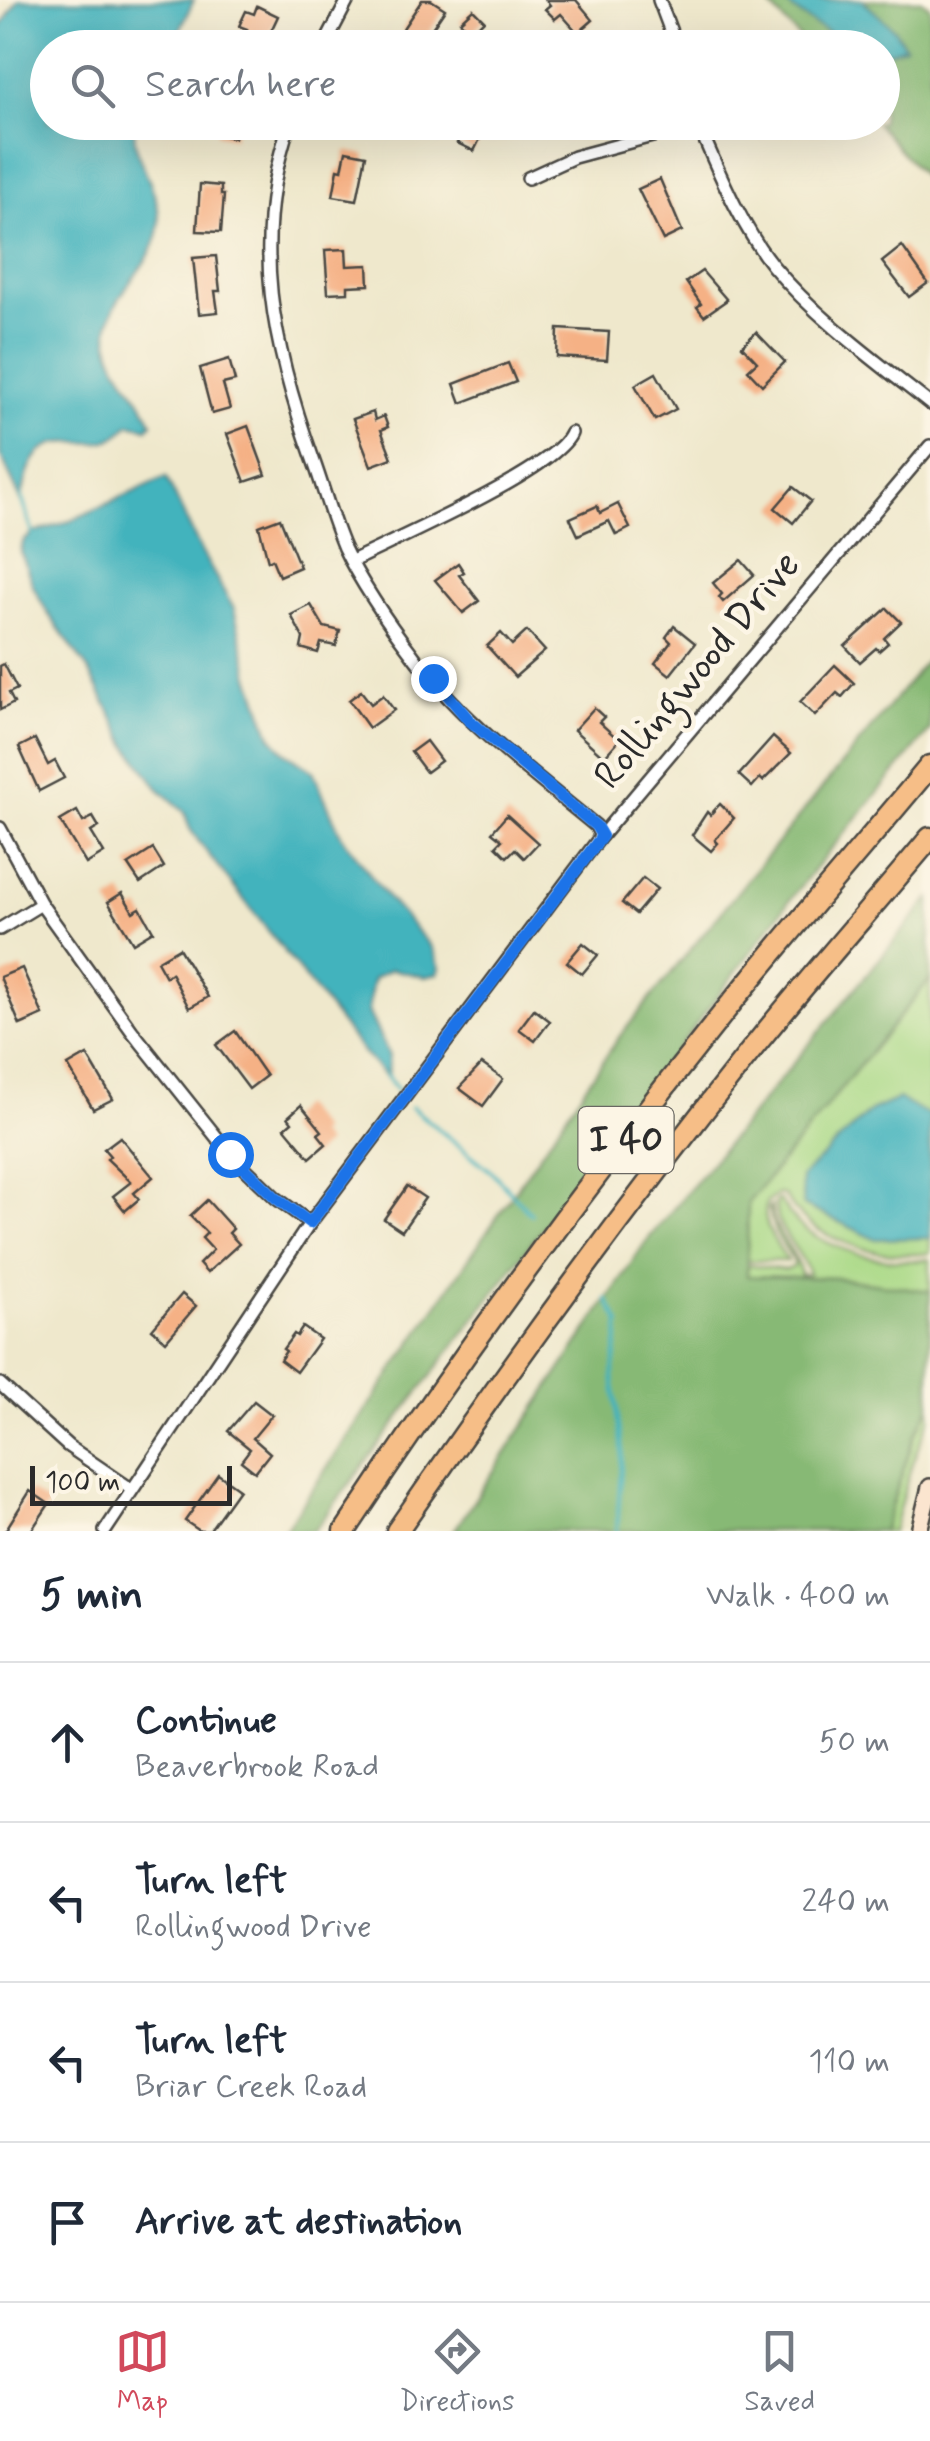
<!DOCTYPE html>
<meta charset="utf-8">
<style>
body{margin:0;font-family:Mynerve,sans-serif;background:#f6f6f7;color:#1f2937}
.scale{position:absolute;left:30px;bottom:25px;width:202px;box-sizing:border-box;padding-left:10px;border:5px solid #2b2b2b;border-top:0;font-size:28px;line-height:35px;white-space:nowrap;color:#2b2b2b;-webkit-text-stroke:8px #fcf5e5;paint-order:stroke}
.stop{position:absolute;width:30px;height:30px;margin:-22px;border:8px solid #1a73e8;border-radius:50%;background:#fff}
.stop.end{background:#1a73e8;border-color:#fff;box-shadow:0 2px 10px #0008}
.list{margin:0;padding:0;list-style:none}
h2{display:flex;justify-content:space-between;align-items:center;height:130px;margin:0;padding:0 40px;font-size:42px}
h2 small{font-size:32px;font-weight:400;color:#747a83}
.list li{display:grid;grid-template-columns:65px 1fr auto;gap:30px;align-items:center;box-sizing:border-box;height:160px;padding:0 40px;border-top:2px solid #e0e1e3}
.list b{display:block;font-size:38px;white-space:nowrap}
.list p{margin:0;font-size:32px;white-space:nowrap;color:#747a83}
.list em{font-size:32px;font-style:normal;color:#747a83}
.icon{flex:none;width:55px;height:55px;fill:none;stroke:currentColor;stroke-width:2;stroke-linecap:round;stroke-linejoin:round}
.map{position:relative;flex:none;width:930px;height:1531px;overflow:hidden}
.search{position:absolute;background:#fff;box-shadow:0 10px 40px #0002;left:30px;right:30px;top:30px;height:110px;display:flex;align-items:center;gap:25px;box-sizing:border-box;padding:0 35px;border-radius:55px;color:#747a83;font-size:38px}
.sheet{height:770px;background:#fff}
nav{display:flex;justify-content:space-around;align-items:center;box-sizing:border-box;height:140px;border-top:2px solid #e0e1e3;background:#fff;font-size:28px;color:#747a83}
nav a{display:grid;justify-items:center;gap:5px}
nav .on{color:#d1495b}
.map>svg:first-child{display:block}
.green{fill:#aad987;stroke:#6a8259;stroke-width:2.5}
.forest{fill:#87b974;stroke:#597250;stroke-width:2.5}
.water{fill:#43b3bd;stroke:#376f74;stroke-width:2.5}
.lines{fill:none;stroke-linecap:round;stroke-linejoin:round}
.stream{stroke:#43b3bd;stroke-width:4}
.building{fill:#f5b185}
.street-casing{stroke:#484743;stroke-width:16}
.secondary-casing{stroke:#484743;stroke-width:20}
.highway-casing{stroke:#484743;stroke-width:25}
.street{stroke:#fff;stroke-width:11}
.secondary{stroke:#fbe5cf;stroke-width:15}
.highway{stroke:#f6be87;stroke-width:20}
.route{stroke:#1a73e8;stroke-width:12}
.labels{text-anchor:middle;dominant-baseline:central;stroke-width:9;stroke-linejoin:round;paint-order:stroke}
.shield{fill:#fcf5e5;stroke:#6a6863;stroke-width:2.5}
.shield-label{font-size:38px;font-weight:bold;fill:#2b2b2b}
.street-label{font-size:40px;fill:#2b2b2b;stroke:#fcf5e5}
</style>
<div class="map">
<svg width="930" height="1531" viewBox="0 0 930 1531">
<rect width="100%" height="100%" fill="#fcf5e5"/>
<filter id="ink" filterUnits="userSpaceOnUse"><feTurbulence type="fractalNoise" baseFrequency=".01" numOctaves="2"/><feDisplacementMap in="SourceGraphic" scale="20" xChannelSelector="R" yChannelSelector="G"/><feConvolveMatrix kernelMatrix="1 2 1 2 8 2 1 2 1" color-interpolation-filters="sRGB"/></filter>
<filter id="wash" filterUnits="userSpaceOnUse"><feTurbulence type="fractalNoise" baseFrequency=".0048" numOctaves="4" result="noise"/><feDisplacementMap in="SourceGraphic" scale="40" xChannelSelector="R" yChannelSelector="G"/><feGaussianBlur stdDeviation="2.25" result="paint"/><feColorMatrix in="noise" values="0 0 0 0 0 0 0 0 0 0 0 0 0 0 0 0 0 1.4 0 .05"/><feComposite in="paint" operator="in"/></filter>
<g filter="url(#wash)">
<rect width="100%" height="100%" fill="#efe8cc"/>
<g class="green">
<path d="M930 979V1253C880 1260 811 1241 784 1195L778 1194 767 1202C760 1224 776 1243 788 1261H747L748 1203Z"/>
<path d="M776 1200H780C786 1209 792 1219 800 1225 834 1252 888 1266 930 1259V1291L836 1278 747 1276V1265L786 1270 794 1267V1261L776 1234 769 1209 771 1206C772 1234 796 1248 801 1275L809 1274C801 1247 772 1230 776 1200Z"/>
<path d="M930 1406V1418L912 1463 893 1531H883L915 1435Z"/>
</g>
<g class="forest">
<path d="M765 0H922L930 7V184L876 123 882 122V48L808 47Z"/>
<path d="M930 656V730L799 888 314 1531H284L620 1036Z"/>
<path d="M930 898V979L748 1203 747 1276 836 1278 930 1291V1406L915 1435 883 1531H454L645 1243Z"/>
</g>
<g class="water">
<path d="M18 0H194L172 47 48 48V122L135 123C129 158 161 185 159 225 157 267 100 298 109 343 114 374 142 394 152 423L148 428 129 424C125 428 122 433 117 436 89 455 49 423 30 468 26 478 24 490 21 500L0 454V28Z"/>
<path d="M782 0H862L894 29 905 46 888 52C880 46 863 46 851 42 826 33 802 18 782 0Z"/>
<path d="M166 477 202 553 234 609 250 676 271 736 285 752 313 771 341 835 387 897 433 949 440 968 438 974 425 977 391 969 373 979 368 1011 389 1056 387 1078 366 1056 202 846 190 829 184 811 158 788 128 746 89 671 47 612 33 586 21 553 23 542 33 533 70 521Z"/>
<path d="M898 1099 930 1116V1238L875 1239 803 1205 801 1177 870 1111Z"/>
</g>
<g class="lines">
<g class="stream">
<path d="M21 495 33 534"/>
<path d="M386 1075 397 1090"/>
<path d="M411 1107 492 1172 531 1214"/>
<path d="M607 1299 620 1323 613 1376 622 1451 617 1531"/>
</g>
</g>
<g id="blocks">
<g class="building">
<path d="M422 0H431L445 9 422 43 402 30Z"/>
<path d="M546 0H576L593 20 578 33 561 14 555 19 545 9 550 5Z"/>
<path d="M257 6 278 16 263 48H239L247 29 239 26 246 11 254 14Z"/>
<path d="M473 9 484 20 471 33 460 21Z"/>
<path d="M218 122 237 124 234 138 216 134Z"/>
<path d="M467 122H495L491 132 485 129 474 151 457 143Z"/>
<path d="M346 151 366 155 357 200 333 196 338 169 342 170Z"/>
<path d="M660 179 682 231 663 240 638 189Z"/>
<path d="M200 184 221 186V195H224L221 232 197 231Z"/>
<path d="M902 246 928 283 909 297 882 262Z"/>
<path d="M346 249 347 266 368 265 369 285 348 286V292L328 293 325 250Z"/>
<path d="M216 256 220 291H215L218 312 199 314 193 258Z"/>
<path d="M702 271 727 300 704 316 697 307 701 304 686 282Z"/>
<path d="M558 329 609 332 607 360 557 357Z"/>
<path d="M756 332 785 362 762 385 748 370 757 362 742 346Z"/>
<path d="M229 359 235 381 223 384 230 409 212 414 200 368Z"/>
<path d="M508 363 516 382 461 403 454 384Z"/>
<path d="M656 373 676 409 655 420 635 385Z"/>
<path d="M373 412 375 420 384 416 388 427 381 430 392 458 371 466 353 419Z"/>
<path d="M248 426 266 475 245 482 227 434Z"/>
<path d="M793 487 811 501 793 523 775 508Z"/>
<path d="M618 504 630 528 616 535 609 521 578 535 570 518 597 506 600 513Z"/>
<path d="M280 518 300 567 279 576 272 559 268 561 259 526Z"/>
<path d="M741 560 754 575 723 602 719 597 722 594 713 583Z"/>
<path d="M458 563 464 572 459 575 479 601 463 613 435 580Z"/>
<path d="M311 605 324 627 340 631 336 646 321 643 318 653 301 648 303 638 291 615Z"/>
<path d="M887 608 901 622 884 638 888 643 879 651 876 648 860 662 845 646Z"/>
<path d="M674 626 695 643 670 675 655 663 671 642 666 637Z"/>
<path d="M527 631 545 651 515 677 487 646 501 633 512 645Z"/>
<path d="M4 664 17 689 9 693 14 703 0 710V666Z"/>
<path d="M835 665 854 683 842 697 837 693 815 716 800 702Z"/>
<path d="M361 691 371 704 383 695 394 710 369 728 349 700Z"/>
<path d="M594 708 604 717 599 722 619 740 604 757 574 730Z"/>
<path d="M773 737 791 753 763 781 760 778 752 787 739 775Z"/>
<path d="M35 739 48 765 55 761 64 778 39 791 19 747Z"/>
<path d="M426 741 441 761 426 772 411 752Z"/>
<path d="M720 804 734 818 715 840 718 843 711 851 692 835 707 812 710 815Z"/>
<path d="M77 811 83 822 93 817 99 827 91 832 104 853 86 864 60 821Z"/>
<path d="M507 815 538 843 524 858 515 849 507 857 496 846 502 840 492 832Z"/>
<path d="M153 849 164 867 140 883 128 865Z"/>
<path d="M643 878 657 889 636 914 622 903Z"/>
<path d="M122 893 133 912 140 908 153 931 133 943 108 902Z"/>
<path d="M583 943 598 955 582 974 567 962Z"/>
<path d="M179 948 208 997 189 1008 171 973 166 977 157 961Z"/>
<path d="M22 968 43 1015 20 1025 0 977Z"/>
<path d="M534 1009 550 1021 535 1041 519 1029Z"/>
<path d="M235 1031 266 1076 249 1089 216 1045Z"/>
<path d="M87 1055 113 1099 93 1109 68 1066Z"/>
<path d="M482 1064 503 1079 483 1106 459 1088Z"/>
<path d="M301 1105 322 1131 318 1134 326 1144 310 1158 285 1128 292 1122 288 1117Z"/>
<path d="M120 1137 153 1177 134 1193 139 1199 125 1211 113 1196 131 1182 107 1159 110 1156 104 1149Z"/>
<path d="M407 1186 425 1198 402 1231 384 1219Z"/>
<path d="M207 1200 233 1229 229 1233 239 1244 207 1273 199 1264 213 1250 202 1238 207 1233 190 1216Z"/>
<path d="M182 1294 196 1306 166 1341 152 1329Z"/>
<path d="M303 1327 320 1339 296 1372 280 1360 286 1351 283 1349 294 1334 297 1336Z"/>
<path d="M254 1401 272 1415 253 1438 270 1453 255 1472 241 1461 250 1449 228 1431Z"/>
<path d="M218 1474 239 1489 209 1531H200L185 1521Z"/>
<path d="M30 1491 49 1504 31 1531H5Z"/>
</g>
</g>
</g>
<g filter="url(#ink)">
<use href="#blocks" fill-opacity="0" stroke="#484743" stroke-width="2.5"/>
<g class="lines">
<defs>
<g id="street">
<path d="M659 0 677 48"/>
<path d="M323 48 348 0"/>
<path d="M290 122C249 241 273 348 314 462 324 490 332 520 344 548 358 578 388 623 409 650 459 720 531 772 596 826L601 836"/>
<path d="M697 122C718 170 740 225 773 266 816 318 877 362 930 404"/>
<path d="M528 178 574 157 697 124"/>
<path d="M352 561C394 540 557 469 571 433"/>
<path d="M0 828 41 904 132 1031 230 1154 276 1198 310 1223"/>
<path d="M0 929 41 904"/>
<path d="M0 1384 68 1446 131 1489"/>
<path d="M105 1531 310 1223 601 836 930 446"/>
</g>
<path id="secondary" d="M919 1531 930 1487"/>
<g id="highway">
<path d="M345 1531C463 1352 591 1178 725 1011 792 928 862 848 930 766"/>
<path d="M397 1531C509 1368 626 1208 749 1053 807 980 870 910 930 838"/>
</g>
</defs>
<use href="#street" class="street-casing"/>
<use href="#secondary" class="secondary-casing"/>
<use href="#highway" class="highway-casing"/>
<use href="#street" class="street"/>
<use href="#secondary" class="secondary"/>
<use href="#highway" class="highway"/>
</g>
</g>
<g class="lines" filter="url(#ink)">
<path class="route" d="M230 1154 276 1198 310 1223 602 836 596 826 469 720 433 678"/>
</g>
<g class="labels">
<rect class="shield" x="578.5" y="1107" width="95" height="66" rx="8"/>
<g class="shield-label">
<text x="626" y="1140">I 40</text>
</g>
<g class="street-label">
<text transform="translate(698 671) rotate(-50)">Rollingwood Drive</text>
</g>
</g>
</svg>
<div class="scale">100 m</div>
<div class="stop" style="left:230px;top:1154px"></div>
<div class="stop end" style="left:433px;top:678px"></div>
<div class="search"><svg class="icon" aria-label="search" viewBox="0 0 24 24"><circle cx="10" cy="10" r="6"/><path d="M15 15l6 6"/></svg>Search here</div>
</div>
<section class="sheet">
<h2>5 min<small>Walk · 400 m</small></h2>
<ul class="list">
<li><svg class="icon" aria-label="ahead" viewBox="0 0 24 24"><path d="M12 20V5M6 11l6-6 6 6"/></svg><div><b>Continue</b><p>Beaverbrook Road</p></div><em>50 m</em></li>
<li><svg class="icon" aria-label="left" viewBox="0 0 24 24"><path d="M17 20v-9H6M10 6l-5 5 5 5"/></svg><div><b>Turn left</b><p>Rollingwood Drive</p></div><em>240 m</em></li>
<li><svg class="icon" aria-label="left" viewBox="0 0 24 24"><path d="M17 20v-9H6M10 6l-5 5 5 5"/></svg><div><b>Turn left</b><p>Briar Creek Road</p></div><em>110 m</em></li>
<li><svg class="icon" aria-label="arrive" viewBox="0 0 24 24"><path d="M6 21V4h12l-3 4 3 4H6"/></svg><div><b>Arrive at destination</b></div></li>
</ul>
</section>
<nav>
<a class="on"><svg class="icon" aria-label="map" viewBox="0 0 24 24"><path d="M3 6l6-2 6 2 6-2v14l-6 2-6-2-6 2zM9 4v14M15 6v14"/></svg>Map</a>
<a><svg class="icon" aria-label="directions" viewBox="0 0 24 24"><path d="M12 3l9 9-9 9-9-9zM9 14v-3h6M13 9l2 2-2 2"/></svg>Directions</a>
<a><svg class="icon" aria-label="saved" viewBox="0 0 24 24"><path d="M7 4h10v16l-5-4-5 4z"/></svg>Saved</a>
</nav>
